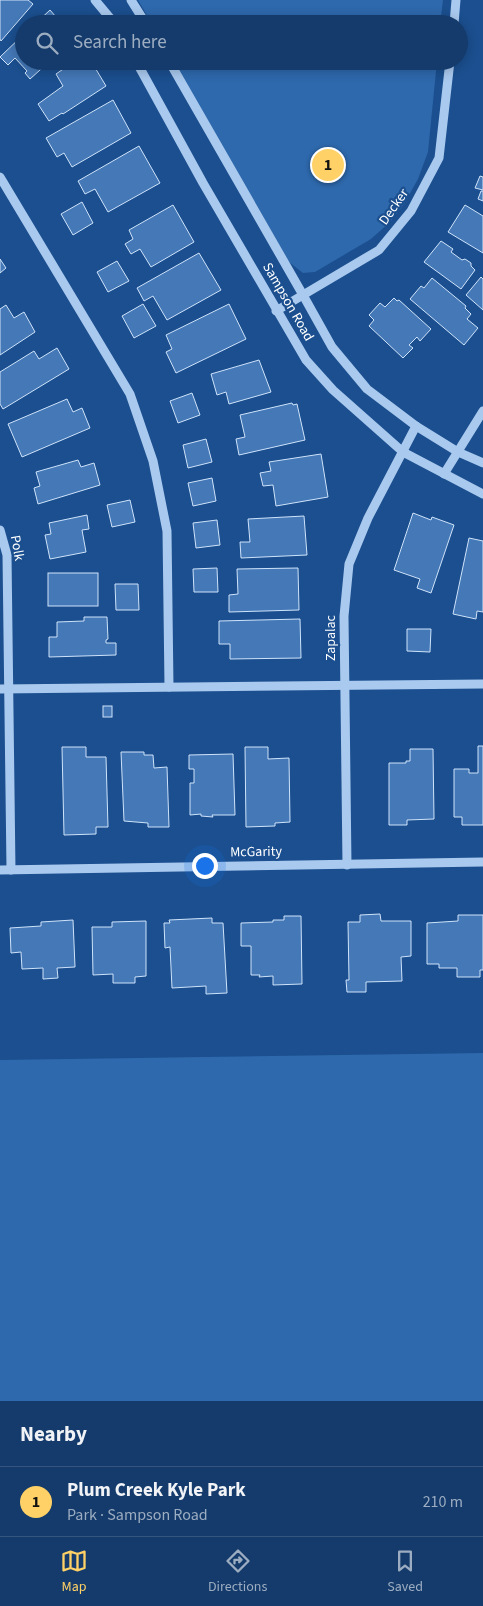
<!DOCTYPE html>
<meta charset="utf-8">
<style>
body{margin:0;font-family:"Source Sans 3",sans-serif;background:#1d4271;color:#f1f3f6}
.you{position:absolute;left:204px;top:865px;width:18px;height:18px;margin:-12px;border:4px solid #fff;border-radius:50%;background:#1a73e8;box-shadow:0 0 0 8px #1a73e833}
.badge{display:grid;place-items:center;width:32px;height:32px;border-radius:50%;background:#ffd166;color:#111;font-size:16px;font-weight:700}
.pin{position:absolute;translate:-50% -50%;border:2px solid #fff;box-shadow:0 1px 5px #0006}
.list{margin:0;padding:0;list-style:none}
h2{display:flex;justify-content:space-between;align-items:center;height:65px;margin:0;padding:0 20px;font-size:21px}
h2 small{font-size:16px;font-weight:400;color:#9dadc1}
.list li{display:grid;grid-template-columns:32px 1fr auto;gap:15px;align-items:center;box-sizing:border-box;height:70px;padding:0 20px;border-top:1px solid #33557e}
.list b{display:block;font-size:19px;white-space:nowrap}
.list p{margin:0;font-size:16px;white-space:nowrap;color:#9dadc1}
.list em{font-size:16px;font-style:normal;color:#9dadc1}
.icon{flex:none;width:28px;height:28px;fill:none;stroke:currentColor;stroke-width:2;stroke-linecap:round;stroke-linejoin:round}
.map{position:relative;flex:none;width:483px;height:1401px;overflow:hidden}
.search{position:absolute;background:#143b6b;box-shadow:0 2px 12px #0003;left:15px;right:15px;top:15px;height:55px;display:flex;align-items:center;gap:12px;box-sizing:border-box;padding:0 18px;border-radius:28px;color:#9dadc1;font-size:19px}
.sheet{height:135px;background:#143b6b}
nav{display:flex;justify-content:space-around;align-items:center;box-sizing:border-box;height:70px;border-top:1px solid #33557e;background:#143b6b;font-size:14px;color:#9dadc1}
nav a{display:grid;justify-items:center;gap:2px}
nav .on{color:#ffd166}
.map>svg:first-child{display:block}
.green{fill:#2e69ad}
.building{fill:#4478b7;stroke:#cfe3fa}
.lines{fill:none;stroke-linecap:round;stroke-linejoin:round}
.minor{stroke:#a9c9ee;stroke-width:9}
.labels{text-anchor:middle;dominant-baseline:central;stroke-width:4.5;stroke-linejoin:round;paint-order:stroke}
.street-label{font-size:14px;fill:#fff;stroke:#1b4f8f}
</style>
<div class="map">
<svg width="483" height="1401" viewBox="0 0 483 1401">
<rect width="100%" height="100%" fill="#1b4f8f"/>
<g class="green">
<path d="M138 0H443L440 24H152Z"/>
<path d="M173 61H437L428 152 418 179 404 204 389 223 371 239 315 272 303 273 289 262Z"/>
<path d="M483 1053V1401H0V1060Z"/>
</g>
<g class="building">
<path d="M0 0H28L33 4 1 41 0 39Z"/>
<path d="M50 10 62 24H35Z"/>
<path d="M24 34V61H50L30 79 25 73 27 71 15 58 8 65 0 57Z"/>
<path d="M75 61H91L106 86 63 114 62 113 49 121 38 104 63 86 56 74Z"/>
<path d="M113 100 131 133 72 167 64 153 57 157 46 138Z"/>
<path d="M139 146 160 183 108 212 95 189 85 194 78 181Z"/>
<path d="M480 176 483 177V190L475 188Z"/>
<path d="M481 191H483V201L478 199Z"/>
<path d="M82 202 93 223 73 235 61 214Z"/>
<path d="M173 205 194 242 151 267 140 249 131 254 125 244 133 239 129 230Z"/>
<path d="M465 205 483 216V253L448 232Z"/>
<path d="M441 241 453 249 451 252 462 260 465 259 471 263V266L475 270 461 289 424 262Z"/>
<path d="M199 253 221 290 167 320 153 296 144 301 137 288Z"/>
<path d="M0 259 6 268 0 273Z"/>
<path d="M117 261 129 281 108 292 97 272Z"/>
<path d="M481 277 483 279V310L466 295Z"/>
<path d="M432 278 466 306 465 308 471 314 467 319 478 328 464 345 410 299 421 286 424 288Z"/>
<path d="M394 298 397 301 399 300 431 329 420 341 417 337 409 345 413 348 403 358 369 326 374 320 369 315 380 303 385 307Z"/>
<path d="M143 304 156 326 134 338 122 316Z"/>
<path d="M229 304 246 339 176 373 166 352 172 349 166 335Z"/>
<path d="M6 305 14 318 24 312 35 332 0 355V309Z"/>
<path d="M57 348 69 369 3 409 0 404V372L34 351 39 359Z"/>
<path d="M259 360 271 392 229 404 226 392 217 395 211 374Z"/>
<path d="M192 393 200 415 178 423 170 401Z"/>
<path d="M67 399 73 412 82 408 90 428 22 457 8 424Z"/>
<path d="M292 403 293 405 297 404 305 440 239 455 236 439 245 437 240 415Z"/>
<path d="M206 439 212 462 188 468 183 445Z"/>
<path d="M321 454 328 497 276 506 273 485 263 486 260 473 271 471 269 462Z"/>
<path d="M78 460 81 467 94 463 100 485 38 504 34 488 40 486 36 472Z"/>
<path d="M212 478 216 501 193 506 188 483Z"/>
<path d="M130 500 135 522 112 527 107 505Z"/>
<path d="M413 513 431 520 432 517 454 525 431 593 417 588 420 579 394 570Z"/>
<path d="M87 515 89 529 82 530 86 552 50 559 45 535 51 534 49 523Z"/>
<path d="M304 516 307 555 241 558 240 542H250L248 519Z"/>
<path d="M217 520 220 545 196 548 193 523Z"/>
<path d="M469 538 483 541V612L477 611 476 619 453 614Z"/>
<path d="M217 568 218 592H194L193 569Z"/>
<path d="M298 568 299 610 229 612V595L238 594 237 569Z"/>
<rect x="48" y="573" width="50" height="33"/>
<path d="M115 584H138L139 610H116Z"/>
<path d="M84 617H107L108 639 106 640V643H116V655L49 657V637H57V622L84 621Z"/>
<path d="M300 619 301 658 230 659V644H219V621Z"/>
<path d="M407 629H431L430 652 407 651Z"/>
<rect x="103" y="706" width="9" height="11"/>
<path d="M478 746H483V825H462V817H454V769H469V773H478Z"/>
<path d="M62 747H86V757H106L108 827H96V834L64 835Z"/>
<path d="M245 747H268V759L289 758 290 822 275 823V826L246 827Z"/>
<path d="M410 749H433L434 819 407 820V825H389V763H406V761H410Z"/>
<path d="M121 752H144V755H153L154 768 167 767 169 827H148V823L124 821Z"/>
<path d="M233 754 235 815H212L213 817 201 816V814L190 815V783H194V769H189V755Z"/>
<path d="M380 914 381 921H411V956L401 957 402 981 366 982V992H347L346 980H349L348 922H360V915Z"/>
<path d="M458 915H483V970H480V977H457V968H439V964H427V923L458 921Z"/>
<path d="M284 916H301L302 984 273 985V976L259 977 260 975H251V946H241V923L273 922V920H284Z"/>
<path d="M212 918V923H223L227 993 206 994V986L172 988 170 947 165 948 164 923H170L169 920Z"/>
<path d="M73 920 75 967 57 968 58 978 43 979V968L22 969 21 952 11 953 10 928 41 926V922Z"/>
<path d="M146 921V976L135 977V983H113V974L93 975 92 927H112V922Z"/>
</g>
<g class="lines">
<g class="minor">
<path d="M95 0 115 24"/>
<path d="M131 0 146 24"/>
<path d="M454 24 456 0"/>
<path d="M136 61 203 183 306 360 333 390 403 452 483 494"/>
<path d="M169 61 303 295 332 347 367 389 416 426 458 452 483 463"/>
<path d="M0 177 130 394 153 461 167 531 169 687"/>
<path d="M276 311 379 250 411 211 439 158 450 61"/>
<path d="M444 474 483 411"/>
<path d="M0 530 7 555 11 870"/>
<path d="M0 689 483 684"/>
<path d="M347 865 344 616 349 564 368 518 416 426"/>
<path d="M0 870 483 862"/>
</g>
</g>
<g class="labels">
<g class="street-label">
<text transform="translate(394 207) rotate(-55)">Decker</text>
<text transform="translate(288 302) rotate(60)">Sampson Road</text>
<text transform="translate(17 548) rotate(80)">Polk</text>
<text transform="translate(331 638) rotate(-90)">Zapalac</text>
<text transform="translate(256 852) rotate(-1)">McGarity</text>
</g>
</g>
</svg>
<div class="you"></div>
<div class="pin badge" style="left:328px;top:165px">1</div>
<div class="search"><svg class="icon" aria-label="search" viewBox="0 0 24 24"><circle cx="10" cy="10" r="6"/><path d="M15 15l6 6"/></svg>Search here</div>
</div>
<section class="sheet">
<h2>Nearby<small></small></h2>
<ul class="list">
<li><span class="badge">1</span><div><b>Plum Creek Kyle Park</b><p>Park · Sampson Road</p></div><em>210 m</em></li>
</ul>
</section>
<nav>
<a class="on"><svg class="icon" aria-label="map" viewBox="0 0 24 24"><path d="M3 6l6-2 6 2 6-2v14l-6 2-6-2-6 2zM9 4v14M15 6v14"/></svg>Map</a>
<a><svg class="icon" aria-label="directions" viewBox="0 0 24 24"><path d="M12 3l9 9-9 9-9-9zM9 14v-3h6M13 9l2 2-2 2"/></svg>Directions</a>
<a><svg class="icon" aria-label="saved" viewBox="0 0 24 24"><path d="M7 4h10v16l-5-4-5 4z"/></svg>Saved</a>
</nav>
